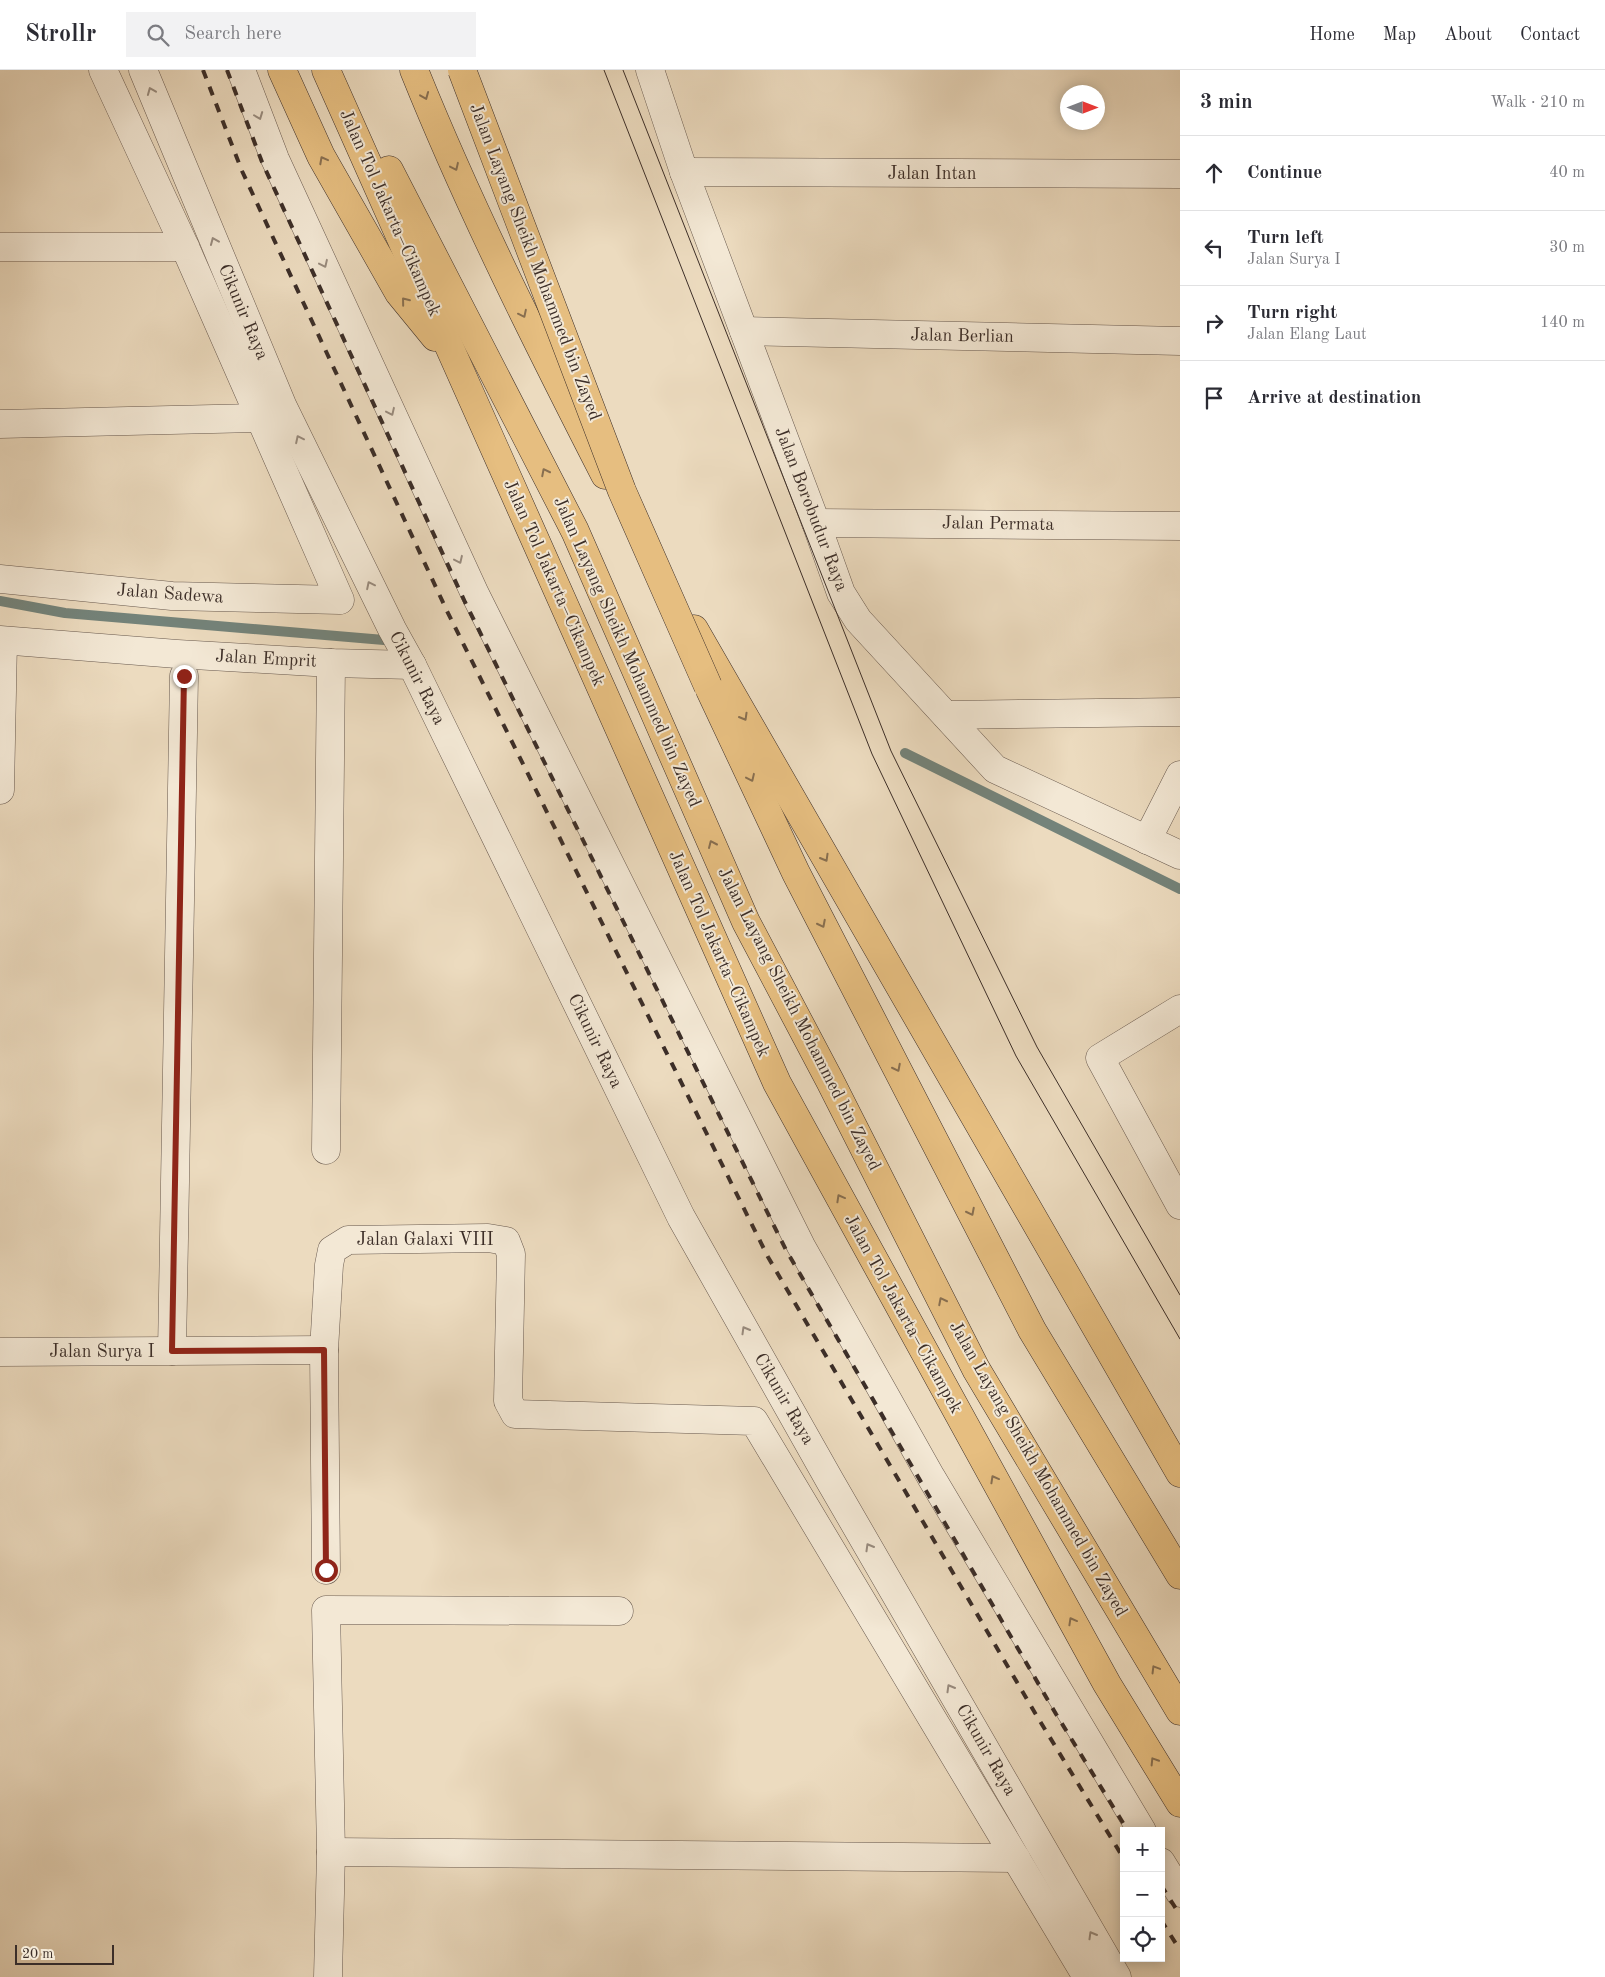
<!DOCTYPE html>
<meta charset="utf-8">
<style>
body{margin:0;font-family:"Old Standard TT",serif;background:#f2f2f3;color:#2b2b33}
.controls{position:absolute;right:15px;bottom:15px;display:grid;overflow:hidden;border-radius:0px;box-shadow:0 2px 12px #0003}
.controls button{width:45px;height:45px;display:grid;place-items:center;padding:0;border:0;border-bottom:1px solid #e1e1e2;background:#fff;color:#2b2b33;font:25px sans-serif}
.compass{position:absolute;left:1060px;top:15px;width:45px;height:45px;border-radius:50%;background:#fff;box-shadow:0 2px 12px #0003;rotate:90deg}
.scale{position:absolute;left:15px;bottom:12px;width:99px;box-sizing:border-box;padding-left:5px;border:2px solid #3c2e28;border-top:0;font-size:14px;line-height:18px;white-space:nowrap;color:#3c2e28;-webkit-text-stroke:4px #f3e8d5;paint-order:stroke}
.stop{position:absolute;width:15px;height:15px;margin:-11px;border:4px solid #8f2418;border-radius:50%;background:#fff}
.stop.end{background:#8f2418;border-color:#fff;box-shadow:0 1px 5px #0008}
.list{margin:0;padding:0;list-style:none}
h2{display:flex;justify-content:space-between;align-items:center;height:65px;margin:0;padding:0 20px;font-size:21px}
h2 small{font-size:16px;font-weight:400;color:#7c7c81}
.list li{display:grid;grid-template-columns:32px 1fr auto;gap:15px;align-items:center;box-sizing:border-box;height:75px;padding:0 20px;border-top:1px solid #e1e1e2}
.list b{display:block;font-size:19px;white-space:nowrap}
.list p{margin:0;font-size:16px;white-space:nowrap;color:#7c7c81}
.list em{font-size:16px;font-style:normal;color:#7c7c81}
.icon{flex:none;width:28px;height:28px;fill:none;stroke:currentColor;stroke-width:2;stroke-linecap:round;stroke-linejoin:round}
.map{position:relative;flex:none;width:1180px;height:1907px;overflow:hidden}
header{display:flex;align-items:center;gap:30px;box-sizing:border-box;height:70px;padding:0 25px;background:#fff;border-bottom:1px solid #e1e1e2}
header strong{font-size:24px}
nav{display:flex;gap:28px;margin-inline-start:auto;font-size:18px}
.search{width:350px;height:45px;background:#f2f2f3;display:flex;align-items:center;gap:12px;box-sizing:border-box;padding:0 18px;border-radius:0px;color:#7c7c81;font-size:19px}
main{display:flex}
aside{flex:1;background:#fff}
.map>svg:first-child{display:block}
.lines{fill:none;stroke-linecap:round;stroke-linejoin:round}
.stream{stroke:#74837a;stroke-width:10}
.minor-casing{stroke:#68594e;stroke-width:29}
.highway-casing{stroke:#3c2e28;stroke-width:29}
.minor{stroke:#f3e8d5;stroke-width:28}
.highway{stroke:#e6be80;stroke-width:28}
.tram{stroke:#3c2e28;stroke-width:1}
.rail{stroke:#3c2e28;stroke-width:4;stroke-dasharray:9 9;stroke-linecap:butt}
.highway-bridge-casing{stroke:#3c2e28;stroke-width:29;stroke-linecap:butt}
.highway-bridge{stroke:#e6be80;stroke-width:28}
.oneway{stroke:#988b7e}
.oneway2{stroke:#886f50}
.route{stroke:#8f2418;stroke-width:6}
.labels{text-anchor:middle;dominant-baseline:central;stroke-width:4;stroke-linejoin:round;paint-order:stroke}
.street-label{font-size:18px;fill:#3c2e28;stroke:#f3e8d5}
</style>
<header>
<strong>Strollr</strong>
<div class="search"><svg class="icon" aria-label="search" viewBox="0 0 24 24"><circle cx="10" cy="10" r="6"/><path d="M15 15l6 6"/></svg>Search here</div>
<nav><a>Home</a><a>Map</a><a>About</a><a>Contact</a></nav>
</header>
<main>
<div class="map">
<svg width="1180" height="1907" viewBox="0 0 1180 1907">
<rect width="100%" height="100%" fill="#ecdbbf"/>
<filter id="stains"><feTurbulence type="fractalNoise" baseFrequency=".004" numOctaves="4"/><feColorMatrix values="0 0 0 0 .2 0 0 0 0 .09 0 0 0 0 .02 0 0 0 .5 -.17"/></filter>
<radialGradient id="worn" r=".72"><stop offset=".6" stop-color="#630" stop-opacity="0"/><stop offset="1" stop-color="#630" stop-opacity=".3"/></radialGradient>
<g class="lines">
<g class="stream">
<path d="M0 531 65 543 384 570"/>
<path d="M905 683 1180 819"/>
</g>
<defs>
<g id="minor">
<path d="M143 0 283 337 392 559 412 595 681 1147 830 1411 1117 1907"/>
<path d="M241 0 275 89 475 524 801 1176 931 1407 1142 1761"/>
<path d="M650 0 684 102 816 453 841 523 858 550 995 699 1180 785"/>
<path d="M684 102 1180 104"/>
<path d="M0 177H185"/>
<path d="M744 261 1180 271"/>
<path d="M0 354 261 348"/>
<path d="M816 453 1180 456"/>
<path d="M0 509 172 526 340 530 185 177 103 0"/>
<path d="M0 570 177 584 331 593 412 595"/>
<path d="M946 645 1180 642"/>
<path d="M0 720 3 571"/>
<path d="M1147 770 1180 705"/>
<path d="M1180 939 1100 988 1180 1135"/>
<path d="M326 1080 331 593"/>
<path d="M172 1281 184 606"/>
<path d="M0 1282 324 1280"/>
<path d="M326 1500 324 1280 329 1195 332 1180 348 1170 488 1168 506 1171 511 1184 508 1331 515 1344 754 1351 1087 1907"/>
<path d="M331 1782 1016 1788"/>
<path d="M1161 1792 1180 1823"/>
<path d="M328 1907 331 1782 326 1540 619 1541"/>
</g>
<g id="highway">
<path d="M282 0 321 86 399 223 435 267"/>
<path d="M326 0 777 1013 1107 1614 1180 1733"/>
<path d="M414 0C470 139 537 272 605 405"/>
<path d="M389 100 575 461 746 852 830 1011 976 1299 1180 1641"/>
<path d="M694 559 1180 1403"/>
<path d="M710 620 796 803 1032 1260 1180 1505"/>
</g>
</defs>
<use href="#minor" class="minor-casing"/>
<use href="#highway" class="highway-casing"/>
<use href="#minor" class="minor"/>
<use href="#highway" class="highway"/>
<g class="tram">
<path d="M604 0 872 684 1016 986 1180 1269"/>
<path d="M623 0 891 681 1037 977 1180 1225"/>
</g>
<g class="rail">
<path d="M203 0 242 101 447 541 768 1187 1035 1643 1124 1789"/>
<path d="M227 0 262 92 465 532 786 1180 1056 1644 1128 1761"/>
<path d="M1161 1815 1180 1845"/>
<path d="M1161 1850 1180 1880"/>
</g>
<defs>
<path id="highway-bridge" d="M462 0 622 421 708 616"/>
</defs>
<use href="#highway-bridge" class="highway-bridge-casing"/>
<use href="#highway-bridge" class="highway-bridge"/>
</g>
<defs><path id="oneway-chevron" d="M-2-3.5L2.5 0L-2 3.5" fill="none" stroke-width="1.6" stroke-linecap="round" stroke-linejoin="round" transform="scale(1.25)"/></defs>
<g class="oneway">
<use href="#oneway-chevron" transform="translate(151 21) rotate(-112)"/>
<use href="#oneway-chevron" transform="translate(259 46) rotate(69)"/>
<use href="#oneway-chevron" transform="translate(214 171) rotate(-113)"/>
<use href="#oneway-chevron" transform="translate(324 194) rotate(65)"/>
<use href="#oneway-chevron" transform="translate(391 342) rotate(65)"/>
<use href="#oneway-chevron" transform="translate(299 369) rotate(-116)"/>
<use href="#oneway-chevron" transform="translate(459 490) rotate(65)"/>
<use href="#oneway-chevron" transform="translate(370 515) rotate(-116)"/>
<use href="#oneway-chevron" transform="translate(745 1260) rotate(-120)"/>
<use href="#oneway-chevron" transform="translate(869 1477) rotate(-120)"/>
<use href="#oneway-chevron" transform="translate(950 1618) rotate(-120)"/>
<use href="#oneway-chevron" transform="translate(1092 1865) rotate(-120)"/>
</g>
<g class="oneway2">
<use href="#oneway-chevron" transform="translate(425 26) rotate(68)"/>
<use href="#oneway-chevron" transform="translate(323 90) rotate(-118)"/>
<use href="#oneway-chevron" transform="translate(455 97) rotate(65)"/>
<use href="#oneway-chevron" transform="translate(405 231) rotate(-129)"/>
<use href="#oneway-chevron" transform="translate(523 244) rotate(64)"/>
<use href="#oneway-chevron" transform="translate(545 402) rotate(-117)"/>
<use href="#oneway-chevron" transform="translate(744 647) rotate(60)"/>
<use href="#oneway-chevron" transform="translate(751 708) rotate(65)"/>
<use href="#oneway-chevron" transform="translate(712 774) rotate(-114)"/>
<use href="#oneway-chevron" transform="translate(825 788) rotate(60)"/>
<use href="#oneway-chevron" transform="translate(822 854) rotate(63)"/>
<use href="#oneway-chevron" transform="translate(897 998) rotate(63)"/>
<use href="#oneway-chevron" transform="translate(840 1128) rotate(-119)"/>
<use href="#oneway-chevron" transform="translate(971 1142) rotate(63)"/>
<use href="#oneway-chevron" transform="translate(942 1231) rotate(-117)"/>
<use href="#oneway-chevron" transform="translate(994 1409) rotate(-119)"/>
<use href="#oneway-chevron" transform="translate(1072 1551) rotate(-119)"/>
<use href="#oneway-chevron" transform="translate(1155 1599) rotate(-121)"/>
<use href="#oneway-chevron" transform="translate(1154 1691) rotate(-122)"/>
</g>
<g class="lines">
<path class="route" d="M184 606 172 1281 324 1280 326 1500"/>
</g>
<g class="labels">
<g class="street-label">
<text x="932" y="104">Jalan Intan</text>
<text transform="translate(390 143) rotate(66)">Jalan Tol Jakarta–Cikampek</text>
<text transform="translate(535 192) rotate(69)">Jalan Layang Sheikh Mohammed bin Zayed</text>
<text transform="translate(243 242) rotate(67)">Cikunir Raya</text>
<text transform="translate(962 266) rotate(1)">Jalan Berlian</text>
<text transform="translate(811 439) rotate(69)">Jalan Borobudur Raya</text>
<text transform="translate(998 454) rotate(1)">Jalan Permata</text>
<text transform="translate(554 513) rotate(66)">Jalan Tol Jakarta–Cikampek</text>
<text transform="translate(170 524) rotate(4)">Jalan Sadewa</text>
<text transform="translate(627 582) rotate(66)">Jalan Layang Sheikh Mohammed bin Zayed</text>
<text transform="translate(266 589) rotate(3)">Jalan Emprit</text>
<text transform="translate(417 608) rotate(63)">Cikunir Raya</text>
<text transform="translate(719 884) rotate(66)">Jalan Tol Jakarta–Cikampek</text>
<text transform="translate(799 949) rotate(63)">Jalan Layang Sheikh Mohammed bin Zayed</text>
<text transform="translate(595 971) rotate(64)">Cikunir Raya</text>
<text x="425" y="1170">Jalan Galaxi VIII</text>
<text transform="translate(903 1244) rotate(61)">Jalan Tol Jakarta–Cikampek</text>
<text x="102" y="1282">Jalan Surya I</text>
<text transform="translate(784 1329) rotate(60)">Cikunir Raya</text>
<text transform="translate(1038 1399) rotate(60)">Jalan Layang Sheikh Mohammed bin Zayed</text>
<text transform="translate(986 1680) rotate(60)">Cikunir Raya</text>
</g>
</g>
<rect width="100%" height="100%" filter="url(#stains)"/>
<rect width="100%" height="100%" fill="url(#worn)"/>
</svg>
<div class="controls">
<button>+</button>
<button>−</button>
<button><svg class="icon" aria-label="locate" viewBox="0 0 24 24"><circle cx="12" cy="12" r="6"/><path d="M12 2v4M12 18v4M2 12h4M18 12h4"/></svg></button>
</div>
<svg class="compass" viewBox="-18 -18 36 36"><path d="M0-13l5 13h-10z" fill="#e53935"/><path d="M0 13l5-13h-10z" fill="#7c7c81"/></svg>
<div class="scale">20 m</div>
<div class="stop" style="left:326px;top:1500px"></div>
<div class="stop end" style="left:184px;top:606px"></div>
</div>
<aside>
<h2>3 min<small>Walk · 210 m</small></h2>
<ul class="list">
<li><svg class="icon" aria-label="ahead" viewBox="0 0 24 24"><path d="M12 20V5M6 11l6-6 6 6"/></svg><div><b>Continue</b></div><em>40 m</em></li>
<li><svg class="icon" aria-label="left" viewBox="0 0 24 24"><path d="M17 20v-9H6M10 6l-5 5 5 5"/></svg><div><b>Turn left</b><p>Jalan Surya I</p></div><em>30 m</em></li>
<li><svg class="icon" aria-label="right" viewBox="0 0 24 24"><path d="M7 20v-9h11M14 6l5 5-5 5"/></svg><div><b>Turn right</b><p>Jalan Elang Laut</p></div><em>140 m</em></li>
<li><svg class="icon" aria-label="arrive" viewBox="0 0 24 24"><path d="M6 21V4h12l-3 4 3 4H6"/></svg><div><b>Arrive at destination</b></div></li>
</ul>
</aside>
</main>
